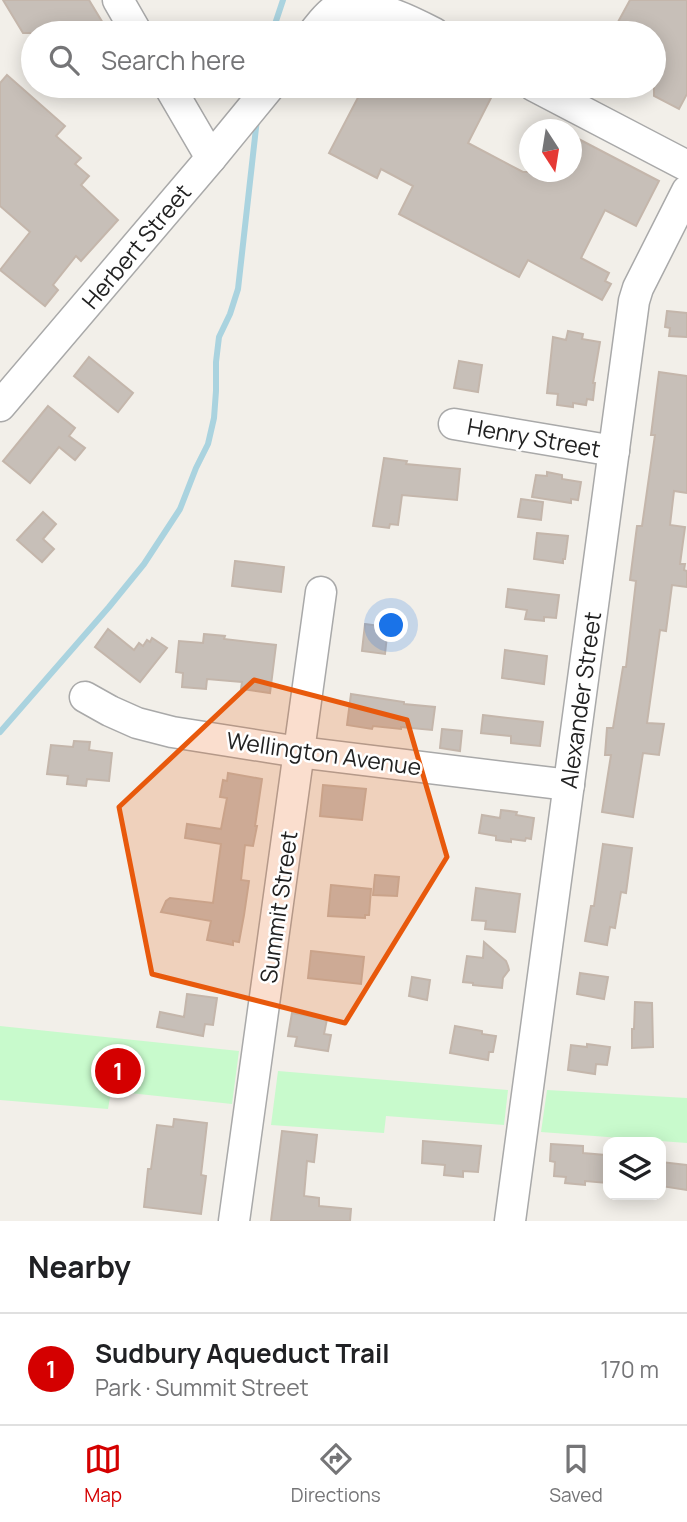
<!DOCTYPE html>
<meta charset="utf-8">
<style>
body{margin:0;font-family:Manrope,sans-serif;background:#f2f2f2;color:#202124}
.controls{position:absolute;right:21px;bottom:21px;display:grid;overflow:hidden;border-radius:14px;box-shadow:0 4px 18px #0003}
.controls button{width:63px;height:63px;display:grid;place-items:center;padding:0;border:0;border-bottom:2px solid #e0e0e0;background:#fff;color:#202124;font:35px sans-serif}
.compass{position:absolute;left:519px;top:119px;width:63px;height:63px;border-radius:50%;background:#fff;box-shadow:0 4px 18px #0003;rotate:168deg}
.you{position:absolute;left:392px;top:626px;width:24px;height:24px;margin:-18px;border:5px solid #fff;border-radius:50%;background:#1a73e8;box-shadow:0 0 0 10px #1a73e833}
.badge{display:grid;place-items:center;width:46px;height:46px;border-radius:50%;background:#d40000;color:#fff;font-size:23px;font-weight:700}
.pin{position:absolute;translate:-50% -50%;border:4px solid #fff;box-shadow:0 2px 7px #0006}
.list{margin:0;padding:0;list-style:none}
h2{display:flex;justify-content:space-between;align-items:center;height:91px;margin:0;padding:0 28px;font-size:30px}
h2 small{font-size:23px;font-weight:400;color:#757577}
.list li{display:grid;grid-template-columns:46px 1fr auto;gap:21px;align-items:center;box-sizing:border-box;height:112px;padding:0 28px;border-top:2px solid #e0e0e0}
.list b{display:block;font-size:26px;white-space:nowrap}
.list p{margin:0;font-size:23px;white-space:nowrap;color:#757577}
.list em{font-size:23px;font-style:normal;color:#757577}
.icon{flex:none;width:38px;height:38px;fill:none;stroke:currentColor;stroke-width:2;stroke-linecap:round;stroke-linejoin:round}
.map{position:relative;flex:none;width:687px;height:1221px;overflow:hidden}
.search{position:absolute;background:#fff;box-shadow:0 4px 18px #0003;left:21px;right:21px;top:21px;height:77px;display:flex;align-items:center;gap:18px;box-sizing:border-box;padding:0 24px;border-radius:38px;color:#757577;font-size:26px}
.sheet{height:203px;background:#fff}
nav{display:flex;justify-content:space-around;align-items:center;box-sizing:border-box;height:98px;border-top:2px solid #e0e0e0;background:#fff;font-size:19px;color:#757577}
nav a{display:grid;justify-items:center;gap:4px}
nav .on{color:#d40000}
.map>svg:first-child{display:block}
.park{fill:#c8facc}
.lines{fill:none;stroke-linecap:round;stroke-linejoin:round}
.stream{stroke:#aad3df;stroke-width:6}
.building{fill:#c7bfb8;stroke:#c4b6ab;stroke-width:2}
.minor-casing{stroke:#a9a9a9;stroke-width:33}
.minor{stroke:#fff;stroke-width:30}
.marked{fill:#e8590c;fill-opacity:0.2;stroke:#e8590c;stroke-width:5;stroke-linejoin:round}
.labels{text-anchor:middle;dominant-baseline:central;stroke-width:5;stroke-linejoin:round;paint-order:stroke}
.street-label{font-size:23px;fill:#222;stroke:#fff}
</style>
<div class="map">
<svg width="687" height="1221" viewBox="0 0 687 1221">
<rect width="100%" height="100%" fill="#f2efe9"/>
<g class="park">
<path d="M0 1026 239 1051 232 1104 111 1091 108 1109 0 1100Z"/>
<path d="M278 1071 508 1090 504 1125 386 1116 384 1133 271 1125Z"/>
<path d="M547 1090 687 1098V1143L541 1132Z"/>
</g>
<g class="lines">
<g class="stream">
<path d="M272 33 283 0"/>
<path d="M0 732 109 607 144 564 180 509 196 468 208 444 214 418 216 391V362L219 337 230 314 238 289 257 119"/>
</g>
</g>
<g class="building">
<path d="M3 0H89L109 33H23Z"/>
<path d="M630 0H687V94L679 109 654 96V33H612Z"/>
<path d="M7 75 65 126 56 136 81 158 75 164 89 176 81 185 118 220 81 261 76 256 53 285 58 290 45 306 0 270 30 232 0 206V83Z"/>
<path d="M364 86H472L492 96 468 143 523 172H571V135L659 181 636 226 605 210 581 258 609 273 605 281 611 284 602 300 528 260 519 277 399 214 413 186 381 169 377 178 329 153Z"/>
<path d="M667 311 687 313V337L669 336 670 328 665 327Z"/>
<path d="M568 331 583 334 582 339 600 342 593 383H595L593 400 587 399 586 405 573 403V407L557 405 558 394 547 393 553 337 566 340Z"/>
<path d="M89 357 133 393 118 412 74 376Z"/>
<path d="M459 361 482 365 478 392 454 388Z"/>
<path d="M659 372 687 376V493L674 491 670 525 685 527 680 564H685L684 570 687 571V587L672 585 666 631 660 630 647 723 664 724 659 755 643 753 633 817 602 812 611 755H605L607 728H613L623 667H626L636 581 630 580 637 526H642L655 435H651Z"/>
<path d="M48 406 75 428 69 436 85 448 75 460 59 447 30 483 3 461Z"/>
<path d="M384 458 407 461 406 464 460 469 457 500 402 495 398 525 390 524 389 528 373 526Z"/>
<path d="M547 472 562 475V479L581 482 578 500 571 499V503L532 497 536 475 547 476Z"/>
<path d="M521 499 543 502 541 520 518 517Z"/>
<path d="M43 512 56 524 43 539 54 549 42 562 17 540Z"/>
<path d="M537 533 568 536 565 559H563V563L534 559Z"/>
<path d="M235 561 284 567 281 592 232 586Z"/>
<path d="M508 589 559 595 556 618 544 617V621L525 619 527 610 506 607Z"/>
<path d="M365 624 388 627 385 654 362 651Z"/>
<path d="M108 629 134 650 139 643 143 646 147 640 150 642 152 638 167 648 140 682 95 647Z"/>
<path d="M204 634 225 636 224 639 276 645 270 693 241 689 242 682 207 679 206 689 182 687 183 673 176 672 179 641 203 643Z"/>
<path d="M505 650 547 656 544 684 502 678Z"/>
<path d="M351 694 404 702V704L435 707 432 730 401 727V729L373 726 372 729 347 725Z"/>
<path d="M483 715 543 722 540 746 511 743V736L481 733Z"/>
<path d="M442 729 462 731 460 751 440 748Z"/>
<path d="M74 741 90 742 89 750 112 753 109 781 87 779 86 786 67 784 68 776 47 774 51 745 73 747Z"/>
<path d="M228 773 262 779 255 826H257L253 846 245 845 241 880 249 881 244 915 239 942 233 941V945L207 940 211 921 161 912 166 901 170 898 213 903 221 844 185 838 187 824 221 829 227 798 220 797 223 780 227 781Z"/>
<path d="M323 785 366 789 362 820 320 816Z"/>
<path d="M501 810 517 812 516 815 534 818 531 839 526 838 525 841 511 839V842L496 840V836L479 833 482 815 500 818Z"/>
<path d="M603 844 632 848 626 893 621 892 615 928 610 927 607 945 585 941 591 906H594Z"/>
<path d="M375 875 399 877 397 896 373 895Z"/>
<path d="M331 885 371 889 369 915H365V918L328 916Z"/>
<path d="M476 888 520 894 515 932 485 929 486 921 472 920Z"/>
<path d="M484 942 506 961 508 966 509 970 503 978 502 988 473 985V983L463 982 467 956 483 958Z"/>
<path d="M311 951 364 957 361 984 308 978Z"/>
<path d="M580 973 608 977 604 999 577 994Z"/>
<path d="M412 977 430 980 427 1000 409 996Z"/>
<path d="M187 994 217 998 213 1025 205 1024 203 1036 157 1027 160 1012 184 1017Z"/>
<path d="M635 1002 652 1003 653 1047 632 1048V1029H634Z"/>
<path d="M292 1013 327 1019 324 1034 331 1035 328 1051 295 1046 297 1037 288 1036Z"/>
<path d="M455 1026 482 1031V1034L496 1036 493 1052H489L488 1060 450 1053Z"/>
<path d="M587 1044 610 1047 607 1065 596 1064 595 1074 568 1070 571 1045 587 1047Z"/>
<path d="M174 1119 207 1123 201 1175 206 1176 201 1214 144 1207 148 1169H151L157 1125 173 1127Z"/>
<path d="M282 1131 317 1135 314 1162 307 1161 304 1196 319 1198V1206L351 1209 350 1221H271Z"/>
<path d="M423 1141 481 1146 478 1172 463 1171V1177L444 1175 445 1165 422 1163Z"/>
<path d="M551 1144 583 1146V1153L605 1155 604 1165H608L607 1183 585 1181V1185L565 1183 566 1177 554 1176 555 1162 550 1161Z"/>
<path d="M661 1162 687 1165V1190L661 1186Z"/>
</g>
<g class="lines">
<defs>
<g id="minor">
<path d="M118 0 137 33"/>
<path d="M313 33C320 25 327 14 336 9 369 0 405 18 434 33"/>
<path d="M169 86 211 158"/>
<path d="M534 86 687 166"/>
<path d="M0 406 211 158 270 86"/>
<path d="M454 424 614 451"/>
<path d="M85 697 110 711 137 723 172 732 299 752 569 785"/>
<path d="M234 1221 321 592"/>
<path d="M510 1221 634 301 638 288 687 191"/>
</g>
</defs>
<use href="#minor" class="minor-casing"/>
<use href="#minor" class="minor"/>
</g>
<path class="marked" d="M254 680 407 720 447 857 345 1023 152 974 119 807Z"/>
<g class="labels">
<g class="street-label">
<text transform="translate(136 246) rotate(-50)">Herbert Street</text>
<text transform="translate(534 437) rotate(10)">Henry Street</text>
<text transform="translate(580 700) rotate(-82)">Alexander Street</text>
<text transform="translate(324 753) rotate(8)">Wellington Avenue</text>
<text transform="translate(278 907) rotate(-82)">Summit Street</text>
</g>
</g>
</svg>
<div class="controls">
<button><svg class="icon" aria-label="layers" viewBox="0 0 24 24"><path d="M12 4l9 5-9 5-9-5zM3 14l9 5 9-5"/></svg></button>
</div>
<svg class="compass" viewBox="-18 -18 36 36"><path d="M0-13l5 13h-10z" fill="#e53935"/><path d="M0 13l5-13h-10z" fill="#757577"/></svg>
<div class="you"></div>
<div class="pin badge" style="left:118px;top:1071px">1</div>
<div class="search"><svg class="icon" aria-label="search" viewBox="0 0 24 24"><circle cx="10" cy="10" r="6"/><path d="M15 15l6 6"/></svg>Search here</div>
</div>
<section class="sheet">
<h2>Nearby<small></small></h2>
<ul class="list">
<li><span class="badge">1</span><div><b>Sudbury Aqueduct Trail</b><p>Park · Summit Street</p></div><em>170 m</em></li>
</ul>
</section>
<nav>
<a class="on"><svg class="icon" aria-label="map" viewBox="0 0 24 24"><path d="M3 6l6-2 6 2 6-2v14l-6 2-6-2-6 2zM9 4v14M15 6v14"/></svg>Map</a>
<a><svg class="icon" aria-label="directions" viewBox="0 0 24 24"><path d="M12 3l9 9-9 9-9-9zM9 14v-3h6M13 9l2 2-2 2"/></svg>Directions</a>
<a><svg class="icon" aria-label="saved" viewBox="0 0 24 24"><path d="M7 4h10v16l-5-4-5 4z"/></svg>Saved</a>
</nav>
